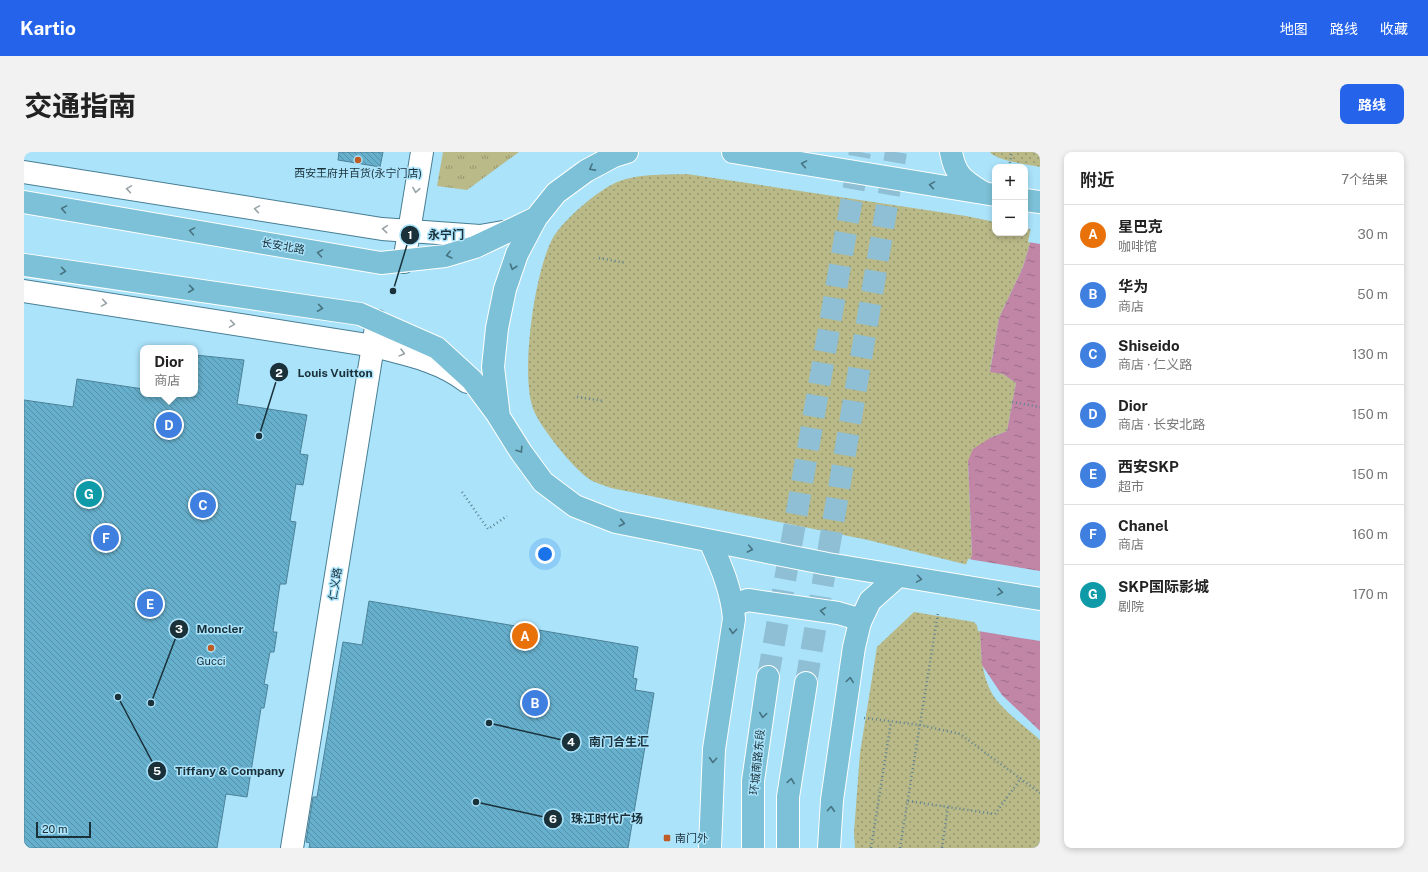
<!DOCTYPE html>
<html lang="zh">
<meta charset="utf-8">
<style>
body{margin:0;font-family:"Public Sans","Noto Sans SC",sans-serif;background:#f2f2f2;color:#222}
.controls{position:absolute;right:12px;top:12px;display:grid;overflow:hidden;border-radius:8px;box-shadow:0 2px 6px #0003}
.controls button{width:36px;height:36px;display:grid;place-items:center;padding:0;border:0;border-bottom:1px solid #e0e0e0;background:#fff;color:#222;font:20px sans-serif}
.scale{position:absolute;left:12px;bottom:10px;width:55px;box-sizing:border-box;padding-left:4px;border:2px solid #1a313a;border-top:0;font-size:11px;line-height:14px;white-space:nowrap;color:#1a313a;-webkit-text-stroke:3px #abe3fb;paint-order:stroke}
.you{position:absolute;left:521px;top:402px;width:14px;height:14px;margin:-10px;border:3px solid #fff;border-radius:50%;background:#1a73e8;box-shadow:0 0 0 6px #1a73e833}
.badge{display:grid;place-items:center;width:26px;height:26px;border-radius:50%;background:#2563eb;color:#fff;font-size:13px;font-weight:700}
.pin{position:absolute;translate:-50% -50%;border:2px solid #fff;box-shadow:0 1px 4px #0006}
.popup{position:absolute;left:116px;top:193px;width:58px;height:52px;box-sizing:border-box;display:grid;place-content:center;border-radius:8px;background:#fff;filter:drop-shadow(0 1px 3px #0005);font-size:13px;white-space:nowrap;color:#767676}
.popup b{font-size:15px;color:#222}
.popup::after{content:'';position:absolute;left:50%;top:100%;margin-left:-8px;border:8px solid transparent;border-top-color:#fff}
.list{margin:0;padding:0;list-style:none}
h2{display:flex;justify-content:space-between;align-items:center;height:52px;margin:0;padding:0 16px;font-size:17px}
h2 small{font-size:13px;font-weight:400;color:#767676}
.list li{display:grid;grid-template-columns:26px 1fr auto;gap:12px;align-items:center;box-sizing:border-box;height:60px;padding:0 16px;border-top:1px solid #e0e0e0}
.list b{display:block;font-size:15px;white-space:nowrap}
.list p{margin:0;font-size:13px;white-space:nowrap;color:#767676}
.list em{font-size:13px;font-style:normal;color:#767676}
.map{position:relative;flex:none;width:1016px;height:696px;overflow:hidden;border-radius:8px}
header{display:flex;align-items:center;gap:24px;box-sizing:border-box;height:56px;padding:0 20px;background:#2563eb;color:#fff}
header strong{font-size:19px}
nav{display:flex;gap:22px;margin-inline-start:auto;font-size:14px}
.intro{display:flex;align-items:center;justify-content:space-between;box-sizing:border-box;height:96px;padding:0 24px}
h1{margin:0;font-size:28px}
.button{padding:10px 18px;border-radius:8px;background:#2563eb;color:#fff;font-size:14px;font-weight:700}
main{display:flex;gap:24px;padding:0 24px}
aside{flex:1;background:#fff;border-radius:8px;box-shadow:0 2px 6px #0003}
.map>svg:first-child{display:block}
.grass{fill:url(#grass-tufts)}
.park{fill:url(#park-dots)}
.water{fill:url(#water-ripples)}
.pier{fill:#abe3fb}
.building{fill:url(#building-back-hatch);stroke:#4c8298}
.lines{fill:none;stroke-linecap:round;stroke-linejoin:round}
.major-tunnel{stroke:#8ebfd4;stroke-width:22;stroke-dasharray:22 11;stroke-linecap:butt}
.minor-casing{stroke:#487e93;stroke-width:24}
.major-casing{stroke:#fff;stroke-width:24}
.path{stroke:#5c8392;stroke-width:2.5;stroke-dasharray:1 3;stroke-linecap:butt}
.minor{stroke:#fff;stroke-width:22}
.major{stroke:#7cc1d7;stroke-width:22}
.oneway{stroke:#467281}
.oneway2{stroke:#98a2a6}
.poi-dot{fill:#bf5c25;stroke:#abe3fb;stroke-width:1.5}
.labels{text-anchor:middle;dominant-baseline:central;stroke-width:3;stroke-linejoin:round;paint-order:stroke}
.poi-label{font-size:11px;fill:#1a313a;stroke:#abe3fb}
.street-label{font-size:11px;fill:#1a313a;stroke:#abe3fb}
.leader{fill:none;stroke:#1a313a;stroke-width:1.5}
.callout-dot{fill:#1a313a;stroke:#abe3fb;stroke-width:1.5}
.mark-label{font-size:12px;text-anchor:middle;font-weight:bold;fill:#fff}
.callout-label{font-size:12px;text-anchor:middle;font-weight:bold;fill:#1a313a;stroke:#abe3fb;stroke-width:3;stroke-linejoin:round;paint-order:stroke}
</style>
<header>
<strong>Kartio</strong>
<nav><a>地图</a><a>路线</a><a>收藏</a></nav>
</header>
<div class="intro"><h1>交通指南</h1><a class="button">路线</a></div>
<main>
<div class="map">
<svg width="1016" height="696" viewBox="0 0 1016 696">
<defs>
<pattern id="grass-tufts" width="24" height="20" patternUnits="userSpaceOnUse"><rect width="24" height="20" fill="#bab988"/><path d="M3 7l-1-3M5 7V3M7 7l1-3M15 17l-1-3M17 17v-4M19 17l1-3" fill="none" stroke="#969770"/></pattern>
<pattern id="park-dots" width="8" height="8" patternUnits="userSpaceOnUse"><rect width="8" height="8" fill="#bab988"/><path d="M2 2h.1M6 6h.1" fill="none" stroke="#969770" stroke-width="1.8" stroke-linecap="round"/></pattern>
<pattern id="water-ripples" width="26" height="14" patternUnits="userSpaceOnUse"><rect width="26" height="14" fill="#c185a6"/><path d="M2 4q2-2 4 0t4 0M15 11q2-2 4 0t4 0" fill="none" stroke="#9c6d88"/></pattern>
<pattern id="building-back-hatch" width="6" height="6" patternUnits="userSpaceOnUse"><rect width="6" height="6" fill="#67b0cd"/><path d="M-1 5l2 2M0 0l6 6M5-1l2 2" fill="none" stroke="#5490a7"/></pattern>
</defs>
<rect width="100%" height="100%" fill="#abe3fb"/>
<path class="grass" d="M419 0H495L443 38 413 34Z"/>
<g class="park">
<path d="M966 0H1016V15C1004 12 972 9 966 0Z"/>
<path d="M663 22 942 64 971 70V81H1001V76L1010 78 999 115 975 166 966 219 979 222 992 231 983 279 966 286 944 309 948 403 944 413 844 388 587 336C580 333 571 331 565 327 549 316 517 276 510 259 495 225 511 115 530 84 542 66 570 42 589 32 611 21 639 23 663 22Z"/>
<path d="M890 460 950 470 957 478C956 502 958 532 975 551 987 565 1003 576 1016 588V696H831L830 680 836 601 853 495Z"/>
</g>
<path class="water" d="M1016 38V579L978 543 958 513 956 478 944 413 948 403 944 309 949 297 966 286 983 279 992 231 979 222 966 220 975 166 999 115 1010 78Z"/>
<g class="pier">
<path d="M1016 36V92L1004 90 1014 38Z"/>
<path d="M944 407 1016 419V489L954 479 942 413Z"/>
</g>
<g class="building">
<path d="M315 0H359L356 15 314 8Z"/>
<path d="M171 203 220 208 213 252 283 263 276 302 284 303 279 333 272 332 266 369 272 370 266 407 262 432H256L249 480H253L250 500H246L240 532 244 533 240 556H237L223 645 202 642 193 696H0V248L49 255 53 227 119 237V242H151L171 245Z"/>
<path d="M345 449 614 495 609 526 613 527 611 538 630 541 604 696H285L286 691 282 690 289 645H293L319 490 338 493Z"/>
</g>
<g class="lines">
<g class="major-tunnel">
<path d="M744 525 836 0"/>
<path d="M782 531 872 0"/>
</g>
<defs>
<g id="minor">
<path d="M0 20 358 77 456 84 479 80"/>
<path d="M380 110 398 0"/>
<path d="M0 139 350 194C381 202 417 209 443 230"/>
<path d="M268 696 353 169"/>
</g>
<g id="major">
<path d="M603 0 590 4 562 19 532 41 512 66 493 102 481 137 473 176 469 215 475 265 497 300 519 330 551 354 592 370 804 412 1016 447"/>
<path d="M709 0 971 43"/>
<path d="M927 0C931 23 939 28 958 40"/>
<path d="M1001 48 1016 50"/>
<path d="M0 50 357 111 421 104 451 95 512 66"/>
<path d="M0 113 336 162 413 196 448 228 474 263"/>
<path d="M686 389C697 414 708 439 710 467L690 597 686 696"/>
<path d="M709 453 724 448 814 461 831 466 836 470"/>
<path d="M729 696V629L744 525"/>
<path d="M764 696V645L782 531"/>
<path d="M805 696 808 648 830 495 836 470 846 449 874 424"/>
</g>
</defs>
<use href="#minor" class="minor-casing"/>
<use href="#major" class="major-casing"/>
<g class="path">
<path d="M985 15 988 0"/>
<path d="M575 106 602 111"/>
<path d="M553 245 580 249"/>
<path d="M988 250 1016 255"/>
<path d="M438 340 464 377 483 364"/>
<path d="M840 566 896 573 936 582 1016 641"/>
<path d="M884 649 971 662 997 626"/>
<path d="M847 696 867 570"/>
<path d="M876 696 914 461"/>
<path d="M918 696 924 655"/>
</g>
<use href="#minor" class="minor"/>
<use href="#major" class="major"/>
</g>
<defs><path id="oneway-chevron" d="M-2-3.5L2.5 0L-2 3.5" fill="none" stroke-width="1.6" stroke-linecap="round" stroke-linejoin="round"/></defs>
<g class="oneway">
<use href="#oneway-chevron" transform="translate(780 12) rotate(-170)"/>
<use href="#oneway-chevron" transform="translate(568 16) rotate(152)"/>
<use href="#oneway-chevron" transform="translate(908 33) rotate(-171)"/>
<use href="#oneway-chevron" transform="translate(40 57) rotate(-170)"/>
<use href="#oneway-chevron" transform="translate(168 79) rotate(-170)"/>
<use href="#oneway-chevron" transform="translate(296 101) rotate(-170)"/>
<use href="#oneway-chevron" transform="translate(425 103) rotate(166)"/>
<use href="#oneway-chevron" transform="translate(489 115) rotate(109)"/>
<use href="#oneway-chevron" transform="translate(39 119) rotate(8)"/>
<use href="#oneway-chevron" transform="translate(167 137) rotate(8)"/>
<use href="#oneway-chevron" transform="translate(296 156) rotate(8)"/>
<use href="#oneway-chevron" transform="translate(496 298) rotate(57)"/>
<use href="#oneway-chevron" transform="translate(598 371) rotate(12)"/>
<use href="#oneway-chevron" transform="translate(726 397) rotate(11)"/>
<use href="#oneway-chevron" transform="translate(895 427) rotate(9)"/>
<use href="#oneway-chevron" transform="translate(976 440) rotate(9)"/>
<use href="#oneway-chevron" transform="translate(799 459) rotate(-172)"/>
<use href="#oneway-chevron" transform="translate(709 479) rotate(95)"/>
<use href="#oneway-chevron" transform="translate(826 528) rotate(-82)"/>
<use href="#oneway-chevron" transform="translate(739 563) rotate(98)"/>
<use href="#oneway-chevron" transform="translate(689 608) rotate(94)"/>
<use href="#oneway-chevron" transform="translate(767 629) rotate(-81)"/>
<use href="#oneway-chevron" transform="translate(807 657) rotate(-86)"/>
</g>
<g class="oneway2">
<use href="#oneway-chevron" transform="translate(105 37) rotate(-171)"/>
<use href="#oneway-chevron" transform="translate(392 38) rotate(99)"/>
<use href="#oneway-chevron" transform="translate(233 57) rotate(-171)"/>
<use href="#oneway-chevron" transform="translate(361 77) rotate(-175)"/>
<use href="#oneway-chevron" transform="translate(80 151) rotate(9)"/>
<use href="#oneway-chevron" transform="translate(208 172) rotate(9)"/>
<use href="#oneway-chevron" transform="translate(378 201) rotate(15)"/>
</g>
<g class="poi-dot">
<circle cx="334" cy="8" r="4"/>
<circle cx="187" cy="496" r="4"/>
<rect x="639" y="682" width="8" height="8" rx="2"/>
</g>
<g class="labels">
<g class="poi-label">
<text x="334" y="21">西安王府井百货(永宁门店)</text>
<text x="187" y="509">Gucci</text>
<text x="651" y="686" text-anchor="start">南门外</text>
</g>
<g class="street-label">
<text transform="translate(259 94) rotate(10)">长安北路</text>
<text transform="translate(311 432) rotate(-81)">仁义路</text>
<text transform="translate(733 610) rotate(-84)">环城南路东段</text>
</g>
</g>
<path class="leader" d="M369 139L386 83M235 284L255 220M127 551L155 477M465 571L547 590M94 545L133 619M452 650L529 667"/>
<g class="callout-dot">
<circle cx="369" cy="139" r="4"/>
<circle cx="235" cy="284" r="4"/>
<circle cx="127" cy="551" r="4"/>
<circle cx="465" cy="571" r="4"/>
<circle cx="94" cy="545" r="4"/>
<circle cx="452" cy="650" r="4"/>
<circle cx="386" cy="83" r="10"/>
<circle cx="255" cy="220" r="10"/>
<circle cx="155" cy="477" r="10"/>
<circle cx="547" cy="590" r="10"/>
<circle cx="133" cy="619" r="10"/>
<circle cx="529" cy="667" r="10"/>
</g>
<g class="mark-label">
<text x="386" y="87">1</text>
<text x="255" y="225">2</text>
<text x="155" y="481">3</text>
<text x="547" y="594">4</text>
<text x="133" y="623">5</text>
<text x="529" y="671">6</text>
</g>
<g class="callout-label">
<text x="422" y="87">永宁门</text>
<text x="311" y="225">Louis Vuitton</text>
<text x="196" y="481">Moncler</text>
<text x="595" y="594">南门合生汇</text>
<text x="206" y="623">Tiffany &amp; Company</text>
<text x="583" y="671">珠江时代广场</text>
</g>
</svg>
<div class="controls">
<button>+</button>
<button>−</button>
</div>
<div class="scale">20 m</div>
<div class="you"></div>
<div class="pin badge" style="left:501px;top:484px;background:#e8710a">A</div>
<div class="pin badge" style="left:511px;top:551px;background:#3f7fe0">B</div>
<div class="pin badge" style="left:179px;top:353px;background:#3f7fe0">C</div>
<div class="pin badge" style="left:145px;top:273px;background:#3f7fe0">D</div>
<div class="popup"><b>Dior</b>商店</div>
<div class="pin badge" style="left:126px;top:452px;background:#3f7fe0">E</div>
<div class="pin badge" style="left:82px;top:386px;background:#3f7fe0">F</div>
<div class="pin badge" style="left:65px;top:342px;background:#0f9aa8">G</div>
</div>
<aside>
<h2>附近<small>7个结果</small></h2>
<ul class="list">
<li><span class="badge" style="background:#e8710a">A</span><div><b>星巴克</b><p>咖啡馆</p></div><em>30 m</em></li>
<li><span class="badge" style="background:#3f7fe0">B</span><div><b>华为</b><p>商店</p></div><em>50 m</em></li>
<li><span class="badge" style="background:#3f7fe0">C</span><div><b>Shiseido</b><p>商店 · 仁义路</p></div><em>130 m</em></li>
<li><span class="badge" style="background:#3f7fe0">D</span><div><b>Dior</b><p>商店 · 长安北路</p></div><em>150 m</em></li>
<li><span class="badge" style="background:#3f7fe0">E</span><div><b>西安SKP</b><p>超市</p></div><em>150 m</em></li>
<li><span class="badge" style="background:#3f7fe0">F</span><div><b>Chanel</b><p>商店</p></div><em>160 m</em></li>
<li><span class="badge" style="background:#0f9aa8">G</span><div><b>SKP国际影城</b><p>剧院</p></div><em>170 m</em></li>
</ul>
</aside>
</main>
